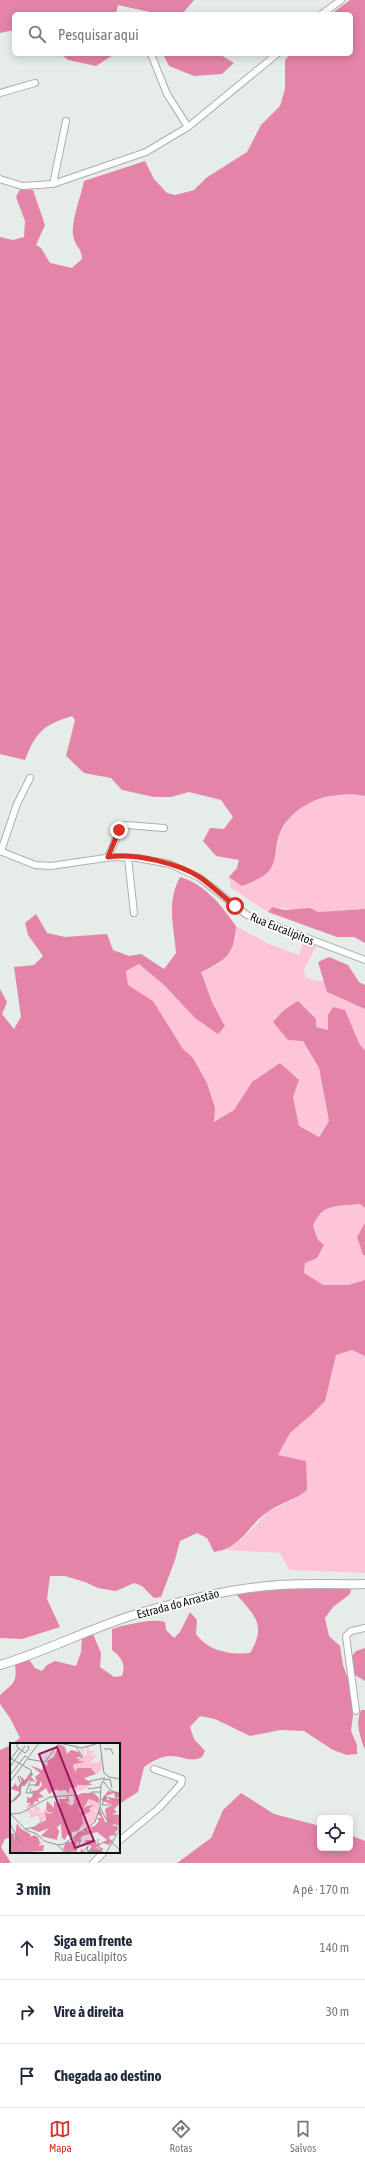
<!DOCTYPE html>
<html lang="pt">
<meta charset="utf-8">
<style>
body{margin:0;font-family:"Asap Condensed",sans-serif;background:#f2f2f3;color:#1f2937}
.controls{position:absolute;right:12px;bottom:12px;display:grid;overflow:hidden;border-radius:6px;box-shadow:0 2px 10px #0003}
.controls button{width:36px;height:36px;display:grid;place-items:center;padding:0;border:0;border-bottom:1px solid #e0e1e3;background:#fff;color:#1f2937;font:20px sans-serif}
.stop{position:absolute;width:12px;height:12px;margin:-9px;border:3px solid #d93025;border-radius:50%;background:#fff}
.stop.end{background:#d93025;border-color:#fff;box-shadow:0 1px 4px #0008}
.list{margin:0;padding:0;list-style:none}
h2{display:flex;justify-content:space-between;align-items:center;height:52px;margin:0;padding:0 16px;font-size:17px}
h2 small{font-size:13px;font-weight:400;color:#747a83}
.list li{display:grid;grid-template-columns:26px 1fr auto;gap:12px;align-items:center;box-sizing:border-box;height:64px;padding:0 16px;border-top:1px solid #e0e1e3}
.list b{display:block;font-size:15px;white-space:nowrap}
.list p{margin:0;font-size:13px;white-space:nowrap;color:#747a83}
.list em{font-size:13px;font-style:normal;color:#747a83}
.icon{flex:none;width:22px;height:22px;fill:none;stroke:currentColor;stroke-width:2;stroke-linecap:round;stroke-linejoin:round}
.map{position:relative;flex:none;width:365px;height:1863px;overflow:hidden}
.search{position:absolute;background:#fff;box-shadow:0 2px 10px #0003;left:12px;right:12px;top:12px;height:44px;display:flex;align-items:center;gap:10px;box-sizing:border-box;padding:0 14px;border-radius:6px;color:#747a83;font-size:15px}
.sheet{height:244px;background:#fff}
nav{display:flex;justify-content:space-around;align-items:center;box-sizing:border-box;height:56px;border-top:1px solid #e0e1e3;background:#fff;font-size:11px;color:#747a83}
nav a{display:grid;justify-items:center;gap:2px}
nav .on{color:#d93025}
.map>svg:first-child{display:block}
.green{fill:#fec5d9}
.forest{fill:#e584a9}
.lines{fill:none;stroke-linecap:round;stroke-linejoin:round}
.street-casing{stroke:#aab0ab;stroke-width:8}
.secondary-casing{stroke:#aab0ab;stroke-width:10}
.street{stroke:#fff;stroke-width:6}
.secondary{stroke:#fff;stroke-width:8}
.route{stroke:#d93025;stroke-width:5}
.labels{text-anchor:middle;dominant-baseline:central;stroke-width:3.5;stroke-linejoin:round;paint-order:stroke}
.street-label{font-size:12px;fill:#0f1110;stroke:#fff}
.inset-road{fill:none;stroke:#909592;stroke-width:1}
.view{fill:#9f125c;fill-opacity:0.15;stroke:#9f125c;stroke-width:2}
.inset-edge{fill:none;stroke:#0f1110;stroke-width:2}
</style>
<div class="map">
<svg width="365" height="1863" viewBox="0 0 365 1863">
<rect width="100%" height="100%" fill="#e6ede8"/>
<g class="green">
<path d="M339 793 365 796V909L318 912 272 907 268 912 231 888 229 877 242 885 276 854 279 835 290 817 306 804Z"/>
<path d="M236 926 269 944 299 955 306 935 317 939 316 947 304 969 306 978 317 981 324 980 327 992 365 1009V1050L360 1045 354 1029 328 1015V1030L316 1027 303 1041 319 1068 329 1121 318 1137 299 1127 293 1097 299 1080 252 1082 234 1110 214 1122 215 1108 207 1083 193 1058 183 1049 153 1001 128 985 126 971 139 964 164 985 195 1018 225 1025 212 1002 201 972 219 964 236 939Z"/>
<path d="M360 1204 365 1208V1223L357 1237 363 1255H365V1280L348 1285H323L304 1274 305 1263 318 1240 313 1226C324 1202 337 1207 360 1204Z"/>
<path d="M352 1350 365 1356V1573L289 1570 280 1553 226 1550 239 1542 269 1511 297 1498 278 1455 290 1433 311 1415 324 1401 336 1355Z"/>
</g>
<g class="forest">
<path d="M0 0H194L182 14H159L118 5 116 14H14V30L0 33Z"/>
<path d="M350 0H365V796C333 789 292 802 279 835 275 846 277 861 269 871 263 878 251 882 242 886L229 877 237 868 239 860 216 856 203 841 210 828 224 829 233 817 221 800 189 792 171 797H154L122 790 111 778 84 773 66 756 75 720 72 716C43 725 36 732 25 760L0 754V237L13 240 24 237 25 221 16 197 20 189 33 190 45 225 36 245 41 248 50 263 72 268 82 259C81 247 76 247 74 239 69 225 81 197 84 181L145 161 154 179 167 193 175 195 194 190 206 178 247 152 261 125 280 106 285 89V60L290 54H351V14H331Z"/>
<path d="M61 54H113V55L96 66 68 60Z"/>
<path d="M163 54H219L234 63 222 74 194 76 169 66Z"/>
<path d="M180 877C205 884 222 906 236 926 235 954 225 961 201 972L212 1002 225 1026 218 1034 195 1018 164 985 139 964 126 971 128 985 153 1001 183 1049 193 1058 207 1083 215 1108 214 1122 234 1110 252 1082 280 1063 299 1080 293 1097 299 1126 319 1137 329 1121 319 1068 303 1041 288 1040 273 1022 284 1010 298 1001 316 1019V1027L328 1030V1015L333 1007 345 1010 360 1045 365 1050V1208L360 1204C337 1207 323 1202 313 1226L318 1240 324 1245 317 1258 305 1263 304 1273 323 1285H348L365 1280V1356L352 1350 336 1355 325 1401 311 1415 290 1433 278 1455 306 1461 307 1490C294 1501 282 1502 269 1511 247 1525 243 1548 214 1552L207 1538 197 1533 180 1541 175 1560 161 1597 154 1598 142 1586 134 1583 116 1591 98 1588 85 1582 65 1576H50L47 1599 60 1627 22 1639 0 1638V989L7 1002 2 1014 14 1029 21 1017 14 967 34 965 43 956 28 935 25 923 36 914 47 933 65 937 107 934 113 950 129 956 141 954 164 969 176 953C174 925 166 904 180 877Z"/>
<path d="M272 907 285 910 310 908 318 912 365 909V943L354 937H337L268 912Z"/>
<path d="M329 957 348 965 359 982 365 985V1009L327 992 318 962Z"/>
<path d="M365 1223V1255H363L357 1237Z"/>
<path d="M290 1588 351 1589 350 1594 333 1607 325 1618 329 1636 340 1646 343 1665 352 1690 353 1715 351 1731 357 1745V1754L347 1755 333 1750 304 1731 280 1730 250 1736 215 1719 200 1716 190 1727 194 1739 205 1751 202 1757C190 1763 183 1756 170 1756 161 1756 151 1762 144 1767L138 1792 119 1804V1744H12L20 1738 10 1718 0 1704V1695C14 1682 17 1684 15 1664L28 1658 35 1668 42 1671 47 1665 55 1661 76 1666 81 1652 82 1636 93 1634 101 1653 100 1667 114 1677 122 1676C126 1664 122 1658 112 1650V1629C124 1625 154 1618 165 1622L166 1630 174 1638 180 1632 190 1612 197 1620 196 1634C208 1651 230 1655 250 1653 267 1625 255 1616 236 1594L256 1589Z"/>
<path d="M365 1648V1681L353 1674 349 1660 356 1651Z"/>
<path d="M361 1710H365V1750C360 1737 355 1723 361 1710Z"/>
<path d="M11 1745V1837L5 1839 1 1847 11 1863H0V1750Z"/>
<path d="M241 1793 274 1814 320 1826V1848H350V1835L365 1841V1863H177L211 1838 223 1810Z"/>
</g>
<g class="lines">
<defs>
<g id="street">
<path d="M322 14 341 0"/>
<path d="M151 54 167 94 188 127"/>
<path d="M0 93 35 83"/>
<path d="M0 179 22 186 53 184 146 152 188 127 277 54"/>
<path d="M53 184 66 121"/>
<path d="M0 851 35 865 51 866 112 857 137 858 170 864 200 878 247 915 365 960"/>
<path d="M1 851 17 804 30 778"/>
<path d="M108 857 121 827 126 825 164 828"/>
<path d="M128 858 134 913"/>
<path d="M356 1711 346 1636 351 1631 365 1628"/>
<path d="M119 1841 159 1808 181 1784 182 1779 154 1769"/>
<path d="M93 1863 104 1852"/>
</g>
<path id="secondary" d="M0 1665C48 1651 92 1627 140 1613 178 1602 219 1591 259 1587 294 1582 330 1585 365 1584"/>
</defs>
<use href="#street" class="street-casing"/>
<use href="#secondary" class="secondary-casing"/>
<use href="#street" class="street"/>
<use href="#secondary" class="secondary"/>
</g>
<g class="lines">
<path class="route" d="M119 830 108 857C135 853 179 863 201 878 213 887 224 897 235 906"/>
</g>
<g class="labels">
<g class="street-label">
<text transform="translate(282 929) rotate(22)">Rua Eucalipitos</text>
<text transform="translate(178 1604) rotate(-15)">Estrada do Arrastão</text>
</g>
</g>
<g transform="translate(10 1743)">
<rect width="110" height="110" fill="#e6ede8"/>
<path d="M79 3V7L84 8 81 13 88 11 80 20 89 19 92 9 93 25 87 31 81 25 63 30 66 28 63 26 64 21 74 19 68 17 75 14 70 6 74 7V13L77 11 76 5ZM77 40 80 43 70 48 60 52 58 51 62 44ZM82 55V58L89 59 90 55 88 68 83 66 87 70 85 79 70 85 72 73 76 72 82 63 81 60 70 69 69 66ZM27 63 32 67 27 69 32 70 35 66 40 69 43 68 39 71 36 70 34 79 29 77 28 73 20 75V70L15 69 19 65 25 69 23 64Z" fill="#fec5d9"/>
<path d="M49 1 55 4 57 11 61 7 69 9 72 14H67V17L75 19 64 21 63 25 66 28 64 30 66 29 67 25H81L86 31 74 35 78 38 75 39 82 38 79 40 83 42H67V44L60 45 58 51 56 47 48 48 47 46 39 51 36 45 29 50 34 54 28 55 29 59 25 58 23 62 16 65 21 60H17V54L21 55 24 50 21 48 28 47 32 42 31 38 29 43 25 44 27 38 25 34 30 30 20 22 32 27 34 20 38 23 37 18 44 14ZM20 30H23L21 34 26 39 21 38 20 36 15 43H11V50L6 57 0 60 10 49 1 46 0 52V46L6 40 7 44 12 39 9 32 15 37ZM98 48 110 49V54L105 55 104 50 96 53 98 58 100 54 102 56 109 55 110 60 104 66 107 69 102 71 110 72V82L104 80 105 75 104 82H101L104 83 105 82 109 85 107 87 109 86 105 89 106 92 99 93 100 97 103 96 99 102 93 100 86 105 92 106 93 110H77L82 103 76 102 72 104 73 109H70L76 97H85L87 102 97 97 87 89 72 93 69 100 67 98 66 108 56 110 53 106 56 99H63L65 92 67 93 66 91 70 88 74 89 73 86 78 84 77 87H82L80 84 85 83 89 78 87 75H92L88 71 89 64 95 79H97L95 66 102 62 91 57ZM73 50H84L89 55V60L79 56 72 67 69 65 70 69 75 64 84 61 79 66 81 68 72 73 73 80 68 88 62 89V93L57 92 55 97 52 95 51 81 47 84 49 88 47 97 31 93 39 85 29 89 21 86 36 77 35 69 39 71 43 69H38L36 66 37 58 44 65V58L50 62 49 56H56L57 52 60 59 55 58 62 63 64 59 67 62 63 57 65 56 64 53ZM7 80 10 85 20 91 21 94 24 92 28 94 30 100 33 98 28 103 34 102 33 108 0 110V89L4 91V97Z" fill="#e584a9"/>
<path class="inset-road" d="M7 0V4L15 10 19 6 18 3M49 0 72 5 89 0M90 0 94 30 99 34 110 36M66 4 73 14 67 17M94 6H101L103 11M0 15 21 27 22 33M18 16 35 19 49 0M0 17 9 5M0 24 15 3M0 32 15 13 17 14M8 33 10 40 15 39M21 36 16 50H24M95 37 100 36 102 45M0 39 29 0M76 39 95 35M94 39 99 46 110 52M19 42H25L29 37M78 46 91 44M79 51 82 49H91M21 55 24 52 20 48 21 45M0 60 10 52 11 42 19 35M100 62H92L95 54 110 57M90 64 96 76 110 83M0 70 16 87 27 91 34 98 48 102 55 110M1 71 11 70 40 54 66 52M1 82 8 97 13 99M15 86 25 84 32 78M88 96V104L93 106M101 99 110 107M48 102 54 101 85 79 90 64 91 42 95 35M65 110 71 97M72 110 78 103 77 108H88L87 110M96 110 110 86"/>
<path class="view" d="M47 4 84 98 65 105 29 11Z"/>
<rect width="110" height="110" class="inset-edge"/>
</g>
</svg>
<div class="controls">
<button><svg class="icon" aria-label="locate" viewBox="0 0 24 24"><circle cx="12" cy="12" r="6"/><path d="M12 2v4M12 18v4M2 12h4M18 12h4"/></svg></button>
</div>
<div class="stop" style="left:235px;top:906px"></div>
<div class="stop end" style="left:119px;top:830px"></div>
<div class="search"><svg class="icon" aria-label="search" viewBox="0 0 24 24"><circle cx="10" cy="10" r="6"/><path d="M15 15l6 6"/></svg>Pesquisar aqui</div>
</div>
<section class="sheet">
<h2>3 min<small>A pé · 170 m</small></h2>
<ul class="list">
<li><svg class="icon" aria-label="ahead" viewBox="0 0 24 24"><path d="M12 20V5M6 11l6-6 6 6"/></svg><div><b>Siga em frente</b><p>Rua Eucalipitos</p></div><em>140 m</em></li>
<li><svg class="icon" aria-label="right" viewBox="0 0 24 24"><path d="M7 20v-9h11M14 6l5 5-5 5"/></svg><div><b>Vire à direita</b></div><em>30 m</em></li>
<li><svg class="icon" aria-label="arrive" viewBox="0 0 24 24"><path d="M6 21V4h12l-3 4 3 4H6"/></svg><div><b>Chegada ao destino</b></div></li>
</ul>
</section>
<nav>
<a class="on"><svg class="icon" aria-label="map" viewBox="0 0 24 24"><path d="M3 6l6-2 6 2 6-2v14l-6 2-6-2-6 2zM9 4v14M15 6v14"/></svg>Mapa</a>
<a><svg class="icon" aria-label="directions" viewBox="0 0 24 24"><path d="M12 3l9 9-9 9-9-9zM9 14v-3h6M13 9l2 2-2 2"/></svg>Rotas</a>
<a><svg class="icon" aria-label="saved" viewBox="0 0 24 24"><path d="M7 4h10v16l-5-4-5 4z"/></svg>Salvos</a>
</nav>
